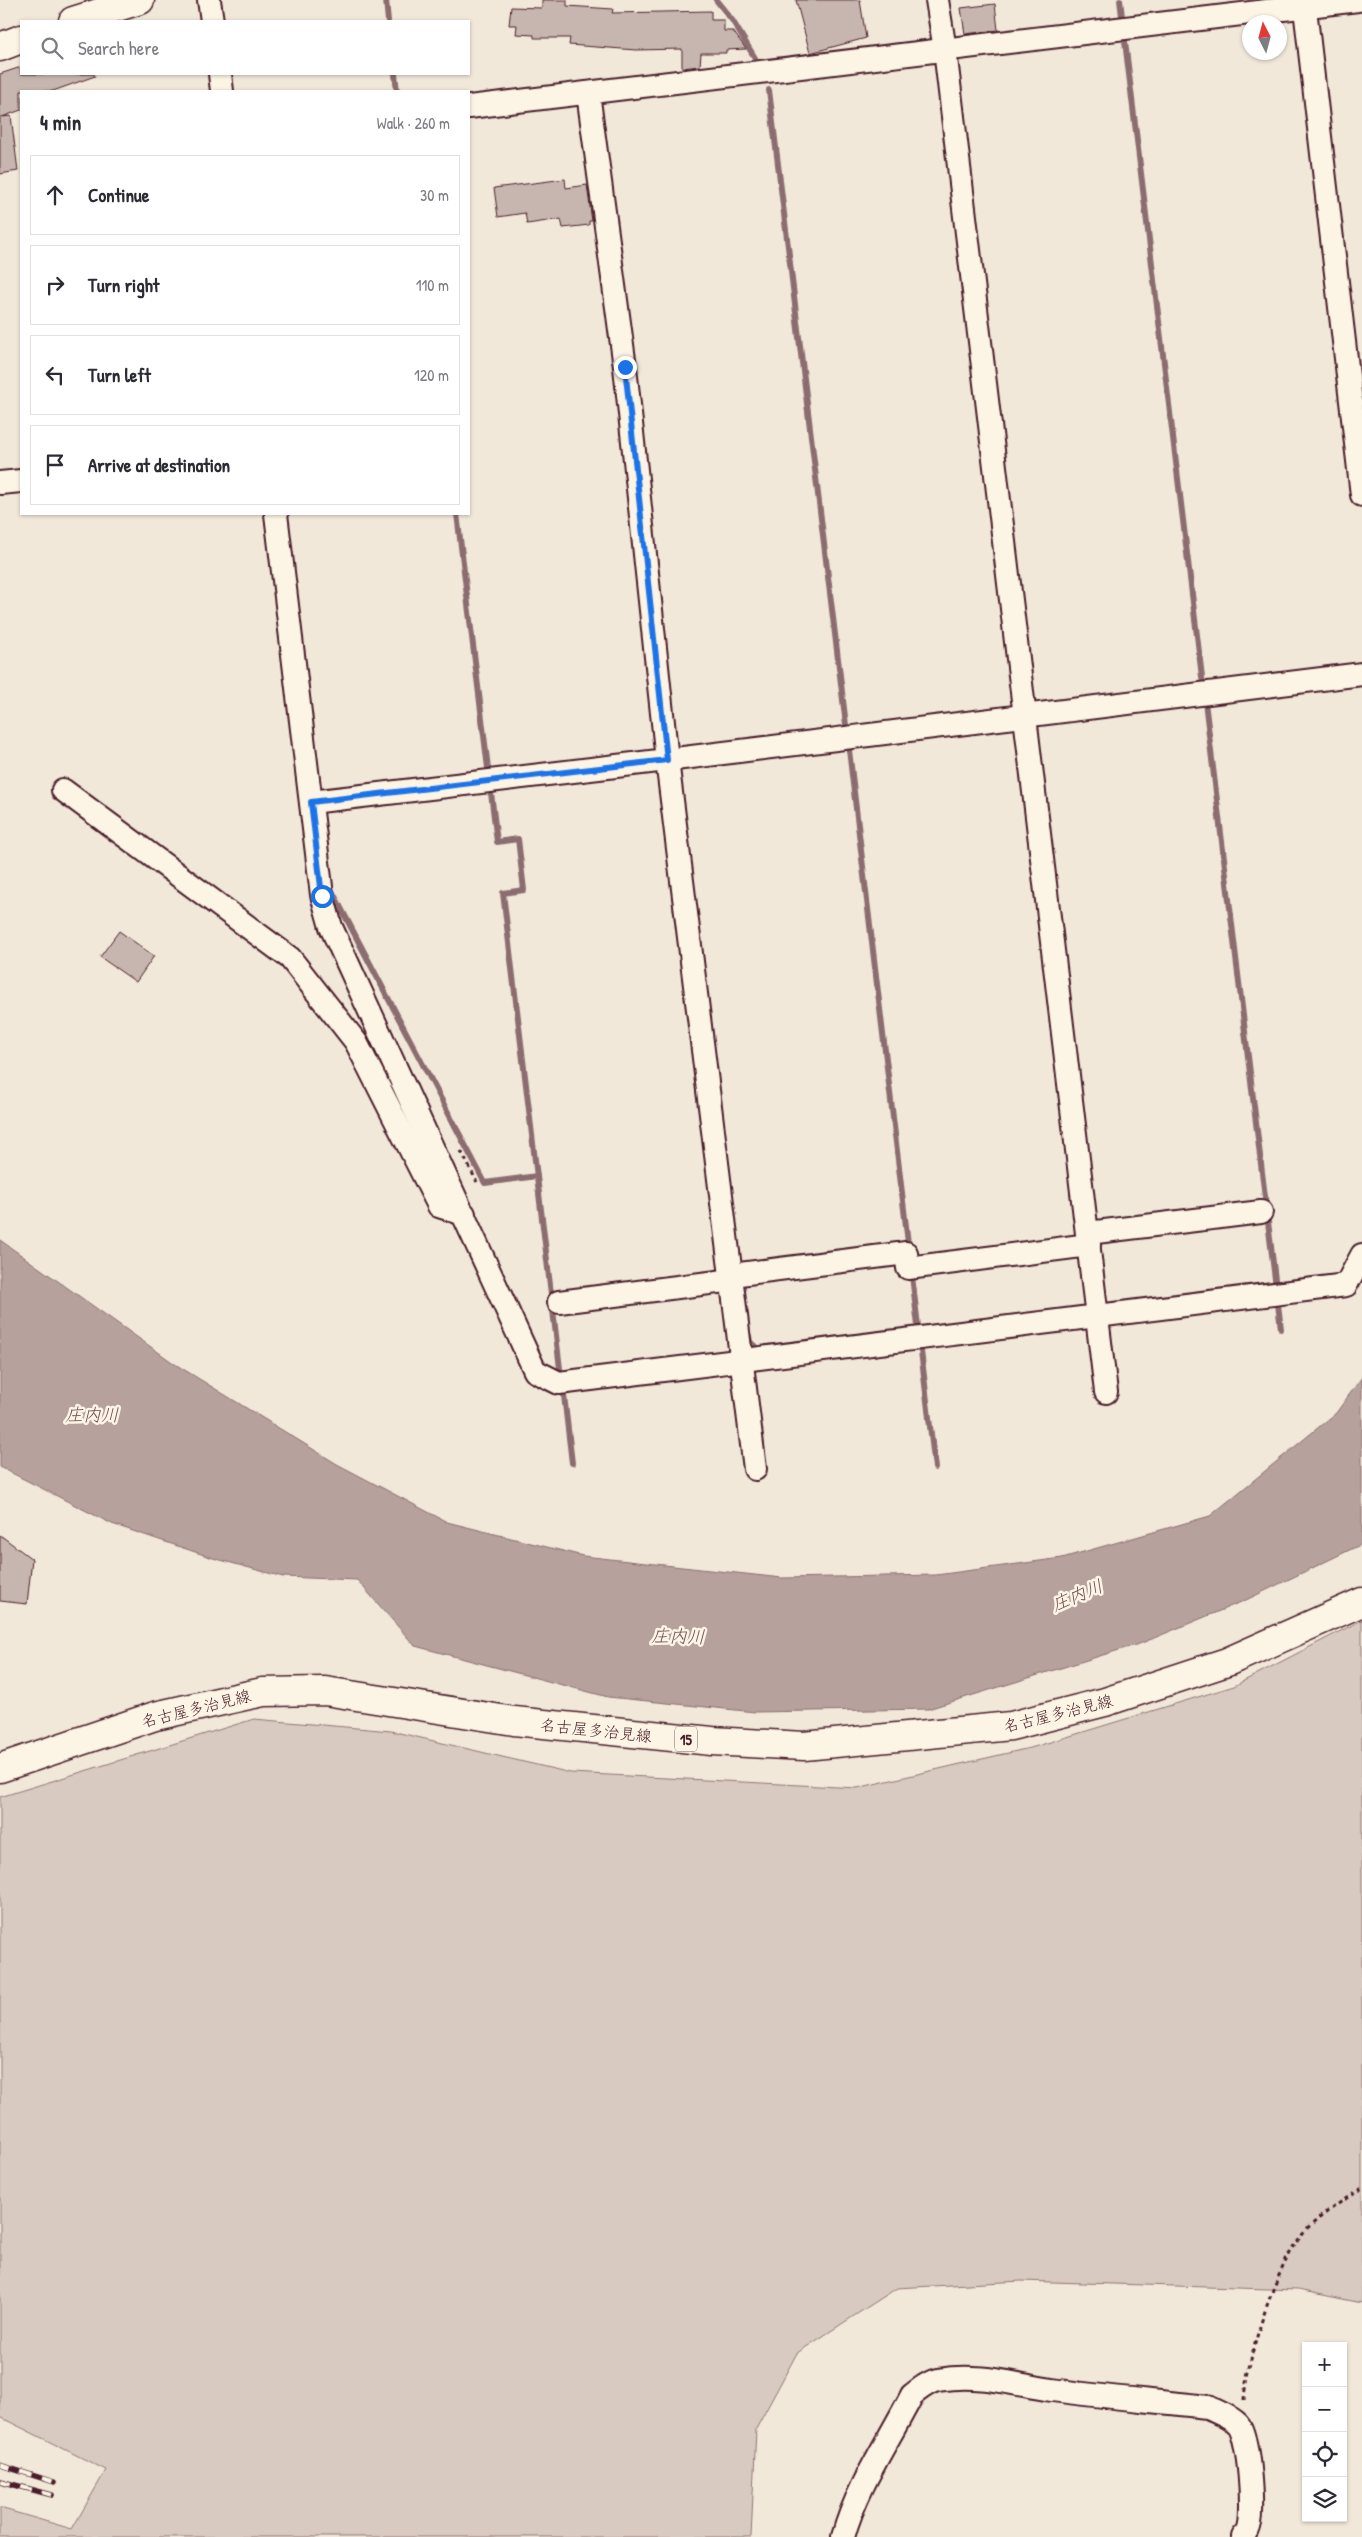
<!DOCTYPE html>
<meta charset="utf-8">
<style>
body{margin:0;font-family:"Patrick Hand","Klee One",sans-serif;background:#f7f7f7;color:#2b2b33}
.controls{position:absolute;right:15px;bottom:15px;display:grid;overflow:hidden;border-radius:0px;box-shadow:0 1px 4px #0004}
.controls button{width:45px;height:45px;display:grid;place-items:center;padding:0;border:0;border-bottom:1px solid #e1e1e2;background:#fff;color:#2b2b33;font:25px sans-serif}
.compass{position:absolute;left:1242px;top:15px;width:45px;height:45px;border-radius:50%;background:#fff;box-shadow:0 1px 4px #0004;rotate:354deg}
.stop{position:absolute;width:15px;height:15px;margin:-11px;border:4px solid #1a73e8;border-radius:50%;background:#fff}
.stop.end{background:#1a73e8;border-color:#fff;box-shadow:0 1px 5px #0008}
.list{margin:0;padding:0;list-style:none}
h2{display:flex;justify-content:space-between;align-items:center;height:65px;margin:0;padding:0 20px;font-size:21px}
h2 small{font-size:16px;font-weight:400;color:#7c7c81}
.list li{display:grid;grid-template-columns:32px 1fr auto;gap:15px;align-items:center;box-sizing:border-box;height:80px;margin:0 10px 10px;padding:0 10px;border:1px solid #e1e1e2;border-radius:0px}
.list b{display:block;font-size:19px;white-space:nowrap}
.list em{font-size:16px;font-style:normal;color:#7c7c81}
.icon{flex:none;width:28px;height:28px;fill:none;stroke:currentColor;stroke-width:2;stroke-linecap:round;stroke-linejoin:round}
.map{position:relative;flex:none;width:1362px;height:2537px;overflow:hidden}
.search{position:absolute;background:#fff;box-shadow:0 1px 4px #0004;left:20px;top:20px;width:450px;height:55px;display:flex;align-items:center;gap:12px;box-sizing:border-box;padding:0 18px;border-radius:0px;color:#7c7c81;font-size:19px}
.panel{position:absolute;background:#fff;box-shadow:0 1px 4px #0004;left:20px;top:90px;width:450px;height:425px;border-radius:0px}
.map>svg:first-child{display:block}
.green{fill:#d8cac0;stroke:#917476}
.water{fill:#b6a19c;stroke:#8b6d6f}
.lines{fill:none;stroke-linecap:round;stroke-linejoin:round}
.stream{stroke:#8b6d6f;stroke-width:6}
.building{fill:#c7b6af;stroke:#4a1f2b}
.street-casing{stroke:#4a1f2b;stroke-width:26}
.primary-casing{stroke:#4a1f2b;stroke-width:31}
.path{stroke:#4a1f2b;stroke-width:3;stroke-dasharray:4 4;stroke-linecap:butt}
.street{stroke:#fcf5e5;stroke-width:22}
.primary{stroke:#fcf5e5;stroke-width:28}
.rail-casing{stroke:#4a1f2b;stroke-width:5.5}
.rail{stroke:#fcf5e5;stroke-width:4;stroke-dasharray:11;stroke-linecap:butt}
.route{stroke:#1a73e8;stroke-width:6}
.labels{text-anchor:middle;dominant-baseline:central;stroke-width:5;stroke-linejoin:round;paint-order:stroke}
.shield{fill:#fcf5e5;stroke:#7f5f63;stroke-width:1}
.shield-label{font-size:15px;font-weight:bold;fill:#4a1f2b}
.street-label{font-size:16px;fill:#4a1f2b;stroke:#fcf5e5}
.water-label{font-size:18px;font-style:italic;fill:#704c53;stroke:#fcf5e5}
</style>
<div class="map">
<svg width="1362" height="2537" viewBox="0 0 1362 2537">
<rect width="100%" height="100%" fill="#f1e8da"/>
<filter id="ink" filterUnits="userSpaceOnUse"><feTurbulence type="fractalNoise" baseFrequency=".02" numOctaves="2"/><feDisplacementMap in="SourceGraphic" scale="10" xChannelSelector="R" yChannelSelector="G"/><feConvolveMatrix kernelMatrix="1 2 1 2 8 2 1 2 1" color-interpolation-filters="sRGB"/></filter>
<g filter="url(#ink)">
<path class="green" d="M1362 1620V2303L1298 2290 1021 2281 897 2288 797 2353 756 2429 751 2537H0V2508L72 2529 106 2470 0 2417V1797L254 1719 391 1731 571 1773 857 1788 1034 1747 1234 1686Z"/>
<path class="water" d="M0 1240 175 1364 337 1464 447 1522 583 1556 782 1578 936 1575 1062 1558 1210 1516 1336 1413 1362 1377V1544L1246 1600 1142 1643 928 1709 755 1712 608 1697 415 1646 357 1580 283 1577 213 1558 112 1524 0 1467Z"/>
<g class="lines">
<g class="stream">
<path d="M386 0 388 21"/>
<path d="M716 0 732 20 755 58"/>
<path d="M1120 0 1281 1329"/>
<path d="M395 74 397 91"/>
<path d="M769 90 846 725"/>
<path d="M457 514 497 842 518 839 524 890 503 893 561 1377"/>
<path d="M849 750 908 1243"/>
<path d="M331 889 485 1183 537 1176"/>
<path d="M912 1276 935 1468"/>
<path d="M749 1336 750 1342 758 1349"/>
<path d="M563 1387 572 1463"/>
</g>
</g>
<g class="building">
<path d="M542 0H567V6L613 9 612 13 711 11V20H724V31H733L746 49 726 50V53H701L700 66 682 68V49L636 50 569 45 570 38H534V35L516 34 517 25H509L511 7 542 8Z"/>
<path d="M796 0H860L866 38 810 53Z"/>
<path d="M995 4 998 30 965 34 961 8Z"/>
<path d="M21 67V74H94L95 76 53 91H21V110L2 117 11 116 18 171 0 174V74Z"/>
<path d="M565 179 566 188 587 185 592 221H589V225L563 228 561 219 527 224 525 213 498 217 494 188Z"/>
<path d="M119 931 154 956 136 982 100 957Z"/>
<path d="M0 1535 32 1559 27 1604 0 1601Z"/>
</g>
<g class="lines">
<defs>
<g id="street">
<path d="M209 0 212 21"/>
<path d="M937 0 945 50 1106 1392"/>
<path d="M1304 0 1362 495"/>
<path d="M220 74 222 91"/>
<path d="M588 93 625 367 667 760 755 1469"/>
<path d="M469 107 1358 0"/>
<path d="M0 483 21 481"/>
<path d="M276 514 322 895 331 927 535 1371 559 1383 1346 1285 1362 1255"/>
<path d="M63 790 290 958 356 1042 439 1206 464 1214"/>
<path d="M311 802 667 760 1362 674"/>
<path d="M1088 1233 1261 1212"/>
<path d="M732 1275 906 1253 908 1268 1089 1245"/>
<path d="M559 1302 733 1280"/>
<path d="M843 2537C857 2486 888 2442 912 2395 920 2389 928 2382 938 2380 979 2373 1012 2384 1052 2390 1104 2397 1156 2401 1208 2407 1218 2412 1230 2416 1238 2424 1249 2436 1255 2517 1248 2531 1247 2534 1244 2535 1243 2537"/>
</g>
<g id="primary">
<path d="M73 21 140 0"/>
<path d="M0 47 21 39"/>
<path d="M0 1768 155 1716 263 1692 325 1691 514 1721 712 1741 804 1746 1011 1726 1105 1702 1227 1662 1362 1602"/>
</g>
</defs>
<use href="#street" class="street-casing"/>
<use href="#primary" class="primary-casing"/>
<g class="path">
<path d="M461 1151 477 1182"/>
<path d="M1244 2400C1247 2358 1275 2268 1302 2235 1318 2216 1341 2202 1362 2188"/>
</g>
<use href="#street" class="street"/>
<use href="#primary" class="primary"/>
<defs>
<g id="rail">
<path d="M0 2465 54 2482"/>
<path d="M0 2481 52 2495"/>
</g>
</defs>
<use href="#rail" class="rail-casing"/>
<use href="#rail" class="rail"/>
</g>
</g>
<g class="lines" filter="url(#ink)">
<path class="route" d="M322 896 311 802 667 760 625 367"/>
</g>
<g class="labels">
<rect class="shield" x="675" y="1726.5" width="22" height="25" rx="4"/>
<g class="shield-label">
<text x="686" y="1739">15</text>
</g>
<g class="street-label">
<text transform="translate(196 1708) rotate(-14)">名古屋多治見線</text>
<text transform="translate(1058 1713) rotate(-14)">名古屋多治見線</text>
<text transform="translate(596 1730) rotate(6)">名古屋多治見線</text>
</g>
<g class="water-label">
<text x="92" y="1414">庄内川</text>
<text transform="translate(1077 1595) rotate(-23)">庄内川</text>
<text transform="translate(678 1636) rotate(1)">庄内川</text>
</g>
</g>
</svg>
<div class="controls">
<button>+</button>
<button>−</button>
<button><svg class="icon" aria-label="locate" viewBox="0 0 24 24"><circle cx="12" cy="12" r="6"/><path d="M12 2v4M12 18v4M2 12h4M18 12h4"/></svg></button>
<button><svg class="icon" aria-label="layers" viewBox="0 0 24 24"><path d="M12 4l9 5-9 5-9-5zM3 14l9 5 9-5"/></svg></button>
</div>
<svg class="compass" viewBox="-18 -18 36 36"><path d="M0-13l5 13h-10z" fill="#e53935"/><path d="M0 13l5-13h-10z" fill="#7c7c81"/></svg>
<div class="stop" style="left:322px;top:896px"></div>
<div class="stop end" style="left:625px;top:367px"></div>
<div class="search"><svg class="icon" aria-label="search" viewBox="0 0 24 24"><circle cx="10" cy="10" r="6"/><path d="M15 15l6 6"/></svg>Search here</div>
<section class="panel">
<h2>4 min<small>Walk · 260 m</small></h2>
<ul class="list">
<li><svg class="icon" aria-label="ahead" viewBox="0 0 24 24"><path d="M12 20V5M6 11l6-6 6 6"/></svg><div><b>Continue</b></div><em>30 m</em></li>
<li><svg class="icon" aria-label="right" viewBox="0 0 24 24"><path d="M7 20v-9h11M14 6l5 5-5 5"/></svg><div><b>Turn right</b></div><em>110 m</em></li>
<li><svg class="icon" aria-label="left" viewBox="0 0 24 24"><path d="M17 20v-9H6M10 6l-5 5 5 5"/></svg><div><b>Turn left</b></div><em>120 m</em></li>
<li><svg class="icon" aria-label="arrive" viewBox="0 0 24 24"><path d="M6 21V4h12l-3 4 3 4H6"/></svg><div><b>Arrive at destination</b></div></li>
</ul>
</section>
</div>
